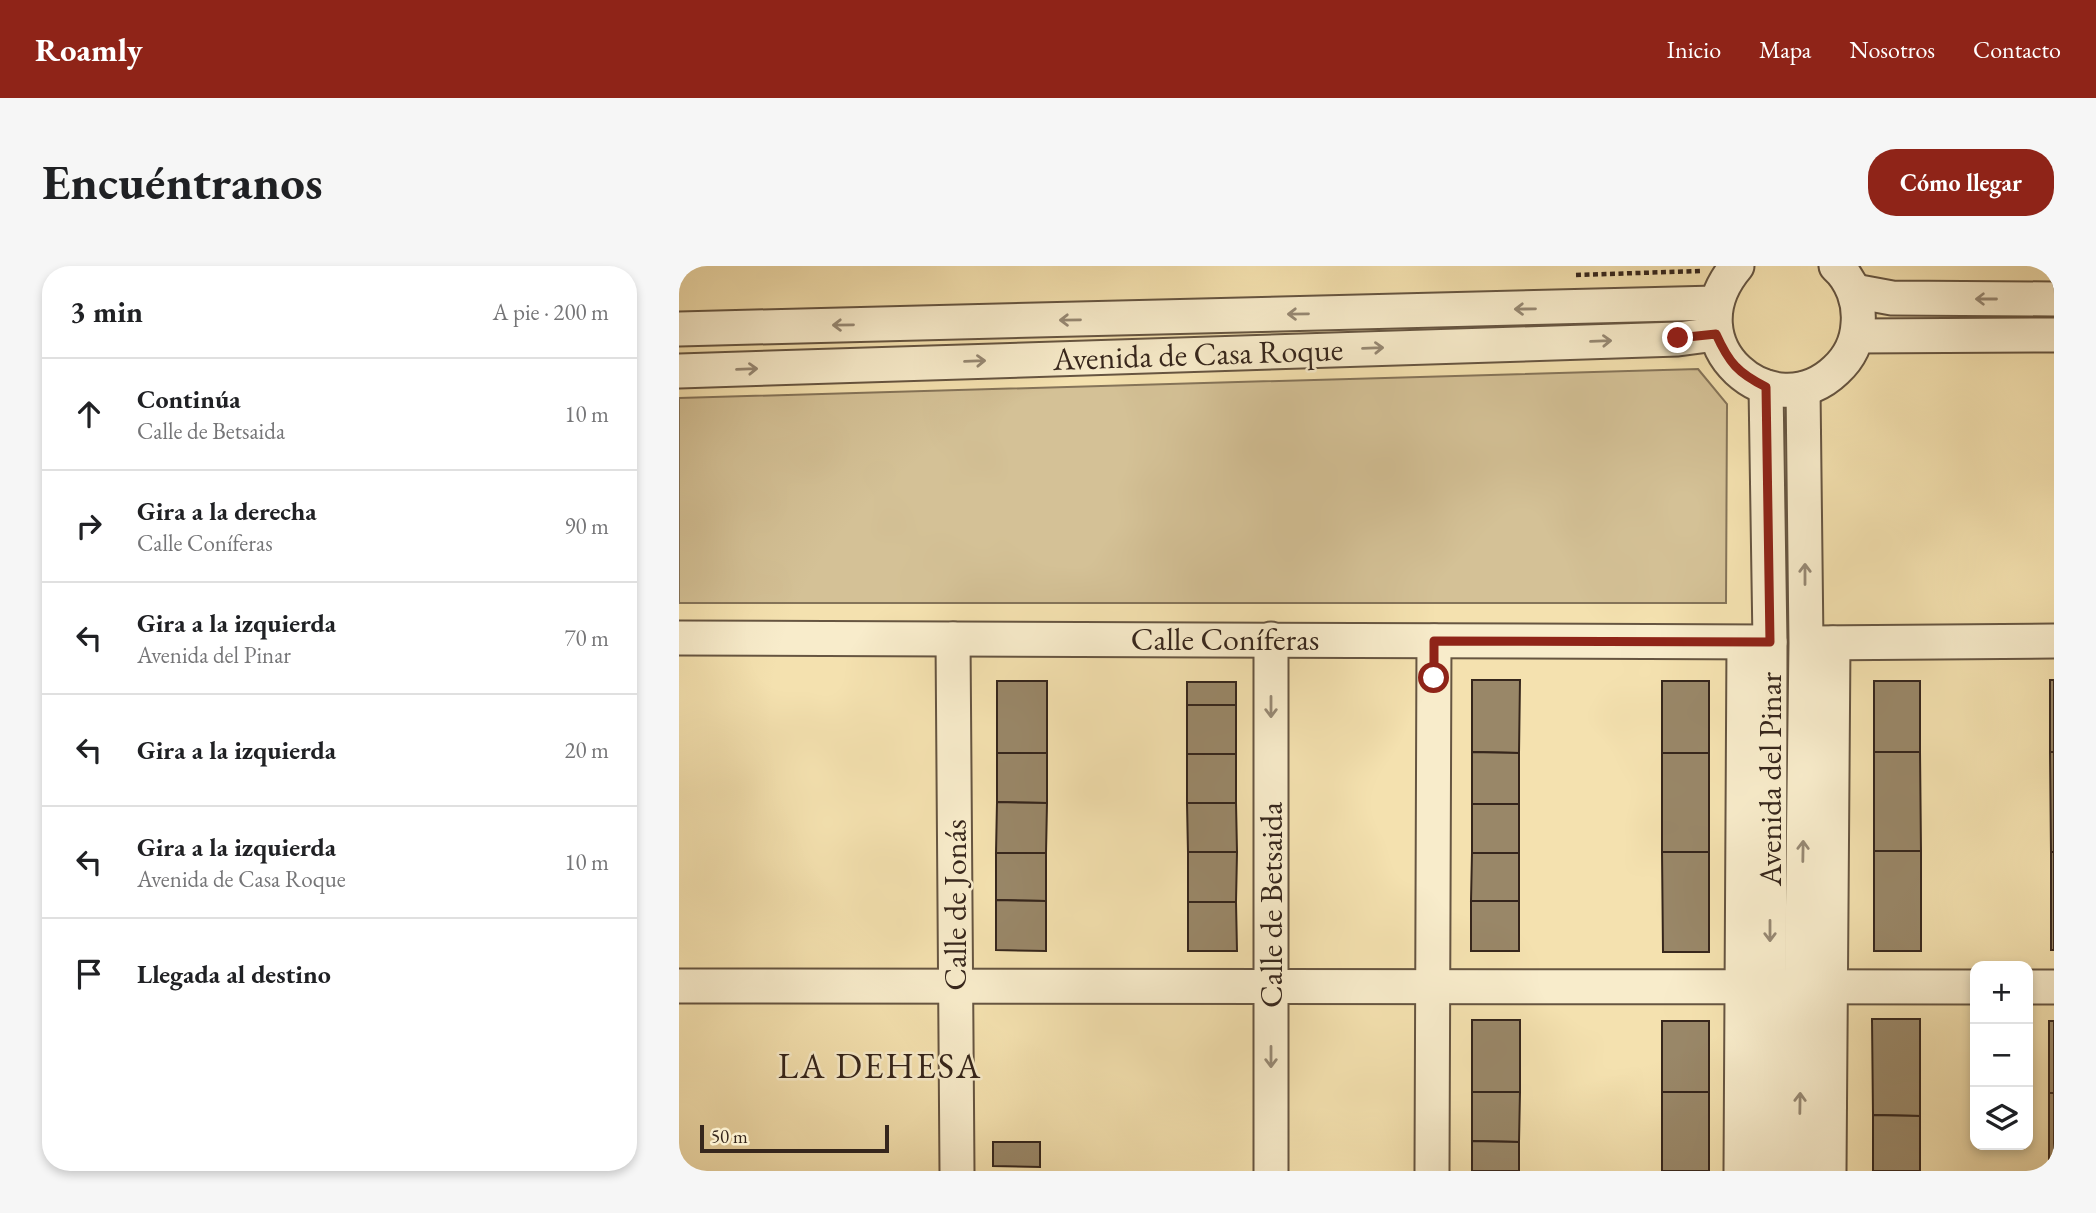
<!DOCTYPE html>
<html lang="es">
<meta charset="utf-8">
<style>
body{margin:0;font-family:"EB Garamond",serif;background:#f6f6f6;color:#202124}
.controls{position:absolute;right:21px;bottom:21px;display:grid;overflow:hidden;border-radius:14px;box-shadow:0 4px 10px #0003}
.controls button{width:63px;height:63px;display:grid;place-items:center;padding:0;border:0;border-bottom:2px solid #e0e0e0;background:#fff;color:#202124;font:35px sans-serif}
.scale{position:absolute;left:21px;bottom:18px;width:189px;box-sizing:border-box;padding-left:7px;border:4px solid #36261c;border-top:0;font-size:19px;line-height:24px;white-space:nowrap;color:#36261c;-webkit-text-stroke:5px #f8eccb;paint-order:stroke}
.stop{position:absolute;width:21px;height:21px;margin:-16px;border:5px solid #8f2418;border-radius:50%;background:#fff}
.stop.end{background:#8f2418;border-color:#fff;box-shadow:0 2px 7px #0008}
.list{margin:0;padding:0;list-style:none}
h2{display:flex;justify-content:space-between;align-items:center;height:91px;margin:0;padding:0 28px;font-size:30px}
h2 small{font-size:23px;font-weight:400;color:#757577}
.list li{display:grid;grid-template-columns:46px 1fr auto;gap:21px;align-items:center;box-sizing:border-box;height:112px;padding:0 28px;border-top:2px solid #e0e0e0}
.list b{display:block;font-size:26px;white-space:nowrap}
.list p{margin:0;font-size:23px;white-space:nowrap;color:#757577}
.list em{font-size:23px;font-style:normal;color:#757577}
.icon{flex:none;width:38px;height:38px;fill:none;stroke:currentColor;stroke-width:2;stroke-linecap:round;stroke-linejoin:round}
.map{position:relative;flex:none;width:1375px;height:905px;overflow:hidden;border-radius:28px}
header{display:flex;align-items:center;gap:42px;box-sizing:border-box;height:98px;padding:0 35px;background:#8f2418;color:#fff}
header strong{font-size:33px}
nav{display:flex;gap:38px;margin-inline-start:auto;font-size:24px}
.intro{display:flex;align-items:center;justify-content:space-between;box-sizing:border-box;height:168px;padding:0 42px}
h1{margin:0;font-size:49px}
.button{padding:18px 32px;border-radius:28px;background:#8f2418;color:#fff;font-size:24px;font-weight:700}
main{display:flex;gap:42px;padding:0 42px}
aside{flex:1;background:#fff;border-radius:28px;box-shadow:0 4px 10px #0003}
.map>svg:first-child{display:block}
.green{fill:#d4c196;stroke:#857459;stroke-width:2}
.building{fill:#998768;stroke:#36261c;stroke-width:2}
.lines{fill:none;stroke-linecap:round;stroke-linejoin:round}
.minor-casing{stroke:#665541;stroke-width:37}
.path{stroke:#36261c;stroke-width:4.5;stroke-dasharray:5 3.5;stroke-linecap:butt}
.minor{stroke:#f8eccb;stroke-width:33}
.oneway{stroke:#978974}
.route{stroke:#8f2418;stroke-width:9}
.labels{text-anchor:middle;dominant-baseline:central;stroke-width:5;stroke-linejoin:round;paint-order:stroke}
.street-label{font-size:32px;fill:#36261c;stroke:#f8eccb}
.quarter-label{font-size:35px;letter-spacing:2px;fill:#36261c;stroke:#f8eccb}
</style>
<header>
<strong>Roamly</strong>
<nav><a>Inicio</a><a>Mapa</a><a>Nosotros</a><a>Contacto</a></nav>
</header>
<div class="intro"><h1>Encuéntranos</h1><a class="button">Cómo llegar</a></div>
<main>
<aside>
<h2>3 min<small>A pie · 200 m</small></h2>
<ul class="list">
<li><svg class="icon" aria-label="ahead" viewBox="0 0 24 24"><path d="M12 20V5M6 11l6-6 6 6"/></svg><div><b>Continúa</b><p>Calle de Betsaida</p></div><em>10 m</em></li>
<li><svg class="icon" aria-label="right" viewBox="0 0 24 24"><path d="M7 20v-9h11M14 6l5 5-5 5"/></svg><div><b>Gira a la derecha</b><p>Calle Coníferas</p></div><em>90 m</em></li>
<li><svg class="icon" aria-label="left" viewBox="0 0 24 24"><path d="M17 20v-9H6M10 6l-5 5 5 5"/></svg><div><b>Gira a la izquierda</b><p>Avenida del Pinar</p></div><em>70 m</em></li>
<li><svg class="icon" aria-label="left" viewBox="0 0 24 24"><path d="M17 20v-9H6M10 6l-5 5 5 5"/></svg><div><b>Gira a la izquierda</b></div><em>20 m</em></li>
<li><svg class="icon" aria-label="left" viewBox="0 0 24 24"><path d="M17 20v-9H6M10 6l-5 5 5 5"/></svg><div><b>Gira a la izquierda</b><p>Avenida de Casa Roque</p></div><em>10 m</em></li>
<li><svg class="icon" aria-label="arrive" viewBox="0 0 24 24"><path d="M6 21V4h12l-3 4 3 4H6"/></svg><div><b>Llegada al destino</b></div></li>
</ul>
</aside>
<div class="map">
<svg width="1375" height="905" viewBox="0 0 1375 905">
<rect width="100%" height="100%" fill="#f4e1af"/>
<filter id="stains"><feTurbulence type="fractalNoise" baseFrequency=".00286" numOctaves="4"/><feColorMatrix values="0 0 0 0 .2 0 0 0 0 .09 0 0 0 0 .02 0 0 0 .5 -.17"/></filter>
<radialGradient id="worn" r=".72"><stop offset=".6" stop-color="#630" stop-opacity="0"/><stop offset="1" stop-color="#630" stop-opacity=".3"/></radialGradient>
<path class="green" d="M1019 103 1048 138 1047 337H0V132Z"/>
<g class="building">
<path d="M793 414H841L840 487 793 486Z"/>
<rect x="1371" y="414" width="4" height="72"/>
<rect x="318" y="415" width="50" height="72"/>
<rect x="983" y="415" width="47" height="72"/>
<rect x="1195" y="415" width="46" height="71"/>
<rect x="508" y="416" width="49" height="23"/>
<rect x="508" y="439" width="49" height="49"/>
<path d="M793 486 840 487V538H793Z"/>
<path d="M1195 486H1241L1242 585H1195Z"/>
<path d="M1371 486H1375V586H1372Z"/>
<path d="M318 487H368V537L318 536Z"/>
<rect x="983" y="487" width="47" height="99"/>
<rect x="508" y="488" width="49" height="49"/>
<path d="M318 536 368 537 367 587H317Z"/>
<path d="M508 537H557L558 586H509Z"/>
<rect x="793" y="538" width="47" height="49"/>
<rect x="1195" y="585" width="47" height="100"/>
<path d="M509 586H558L557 636H509Z"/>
<path d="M983 586H1030V686H984Z"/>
<rect x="1372" y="586" width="3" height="98"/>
<path d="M317 587H367V635L317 634Z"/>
<path d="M793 587H840V635H792Z"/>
<path d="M317 634 367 635V685L317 684Z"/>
<rect x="792" y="635" width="48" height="50"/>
<path d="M509 636H557L558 685H509Z"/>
<path d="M1193 753H1241V850L1194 849Z"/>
<rect x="793" y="754" width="48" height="72"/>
<rect x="983" y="755" width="47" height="71"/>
<rect x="1370" y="755" width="5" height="72"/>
<path d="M793 826H841L840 876 793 875Z"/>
<rect x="983" y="826" width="47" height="79"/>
<rect x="1370" y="827" width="5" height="78"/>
<path d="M1194 849 1241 850V905H1194Z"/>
<path d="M793 875 840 876V905H793Z"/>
<path d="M314 876H361V901L314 900Z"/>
</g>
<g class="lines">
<defs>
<g id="minor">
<path d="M1058 0C991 79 1094 164 1157 104 1170 92 1178 76 1179 58 1181 37 1173 14 1157 0"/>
<path d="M1175 25 1213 32 1375 33"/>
<path d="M0 63 1037 37"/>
<path d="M1178 70 1375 69"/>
<path d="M0 105 999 73 1037 68"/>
<path d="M1087 121 1091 376 1090 905"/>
<path d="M0 372 1091 376"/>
<path d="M274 373 278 905"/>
<path d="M592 373V905"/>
<path d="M1133 377 1375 375"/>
<path d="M0 720 1296 721"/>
<path d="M1349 721H1375"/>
<path d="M753 905 755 375"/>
<path d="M1062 905 1065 377"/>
<path d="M1120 905 1127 377 1124 123"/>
<path d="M1150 905 1154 377"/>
</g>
</defs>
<use href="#minor" class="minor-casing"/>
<path class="path" d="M897 9 1021 5"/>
<use href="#minor" class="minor"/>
</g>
<defs><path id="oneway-shaft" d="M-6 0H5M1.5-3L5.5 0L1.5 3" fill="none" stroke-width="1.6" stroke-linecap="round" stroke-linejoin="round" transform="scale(1.75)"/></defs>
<g class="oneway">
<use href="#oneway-shaft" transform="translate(1307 33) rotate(-180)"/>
<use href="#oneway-shaft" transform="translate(846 43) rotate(179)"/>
<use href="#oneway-shaft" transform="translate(619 48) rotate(179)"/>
<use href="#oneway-shaft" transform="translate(391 54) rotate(179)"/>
<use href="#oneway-shaft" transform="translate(164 59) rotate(179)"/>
<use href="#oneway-shaft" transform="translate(922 75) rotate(-2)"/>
<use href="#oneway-shaft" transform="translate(694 82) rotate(-2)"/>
<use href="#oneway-shaft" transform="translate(296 95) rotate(-2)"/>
<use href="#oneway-shaft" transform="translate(68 103) rotate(-2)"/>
<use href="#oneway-shaft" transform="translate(1126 308) rotate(-90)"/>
<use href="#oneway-shaft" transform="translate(592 441) rotate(90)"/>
<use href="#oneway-shaft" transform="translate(1124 585) rotate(-89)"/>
<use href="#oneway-shaft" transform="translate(1091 665) rotate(90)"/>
<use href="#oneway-shaft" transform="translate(592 791) rotate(90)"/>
<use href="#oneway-shaft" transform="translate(1121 837) rotate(-89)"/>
</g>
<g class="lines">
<path class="route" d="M755 412V375L1091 376 1087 121C1059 107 1050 97 1037 68L999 72"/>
</g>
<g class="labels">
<g class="street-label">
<text transform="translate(519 88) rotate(-2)">Avenida de Casa Roque</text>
<text x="546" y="373">Calle Coníferas</text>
<text transform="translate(1091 513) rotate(-90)">Avenida del Pinar</text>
<text transform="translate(276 639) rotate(-90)">Calle de Jonás</text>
<text transform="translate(592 639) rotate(-90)">Calle de Betsaida</text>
</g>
<g class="quarter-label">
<text x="201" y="799">LA DEHESA</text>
</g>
</g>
<rect width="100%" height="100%" filter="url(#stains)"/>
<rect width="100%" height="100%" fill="url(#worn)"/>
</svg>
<div class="controls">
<button>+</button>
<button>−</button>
<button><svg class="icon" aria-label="layers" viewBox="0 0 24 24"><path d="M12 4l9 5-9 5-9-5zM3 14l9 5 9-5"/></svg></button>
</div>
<div class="scale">50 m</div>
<div class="stop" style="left:755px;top:412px"></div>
<div class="stop end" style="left:999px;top:72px"></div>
</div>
</main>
